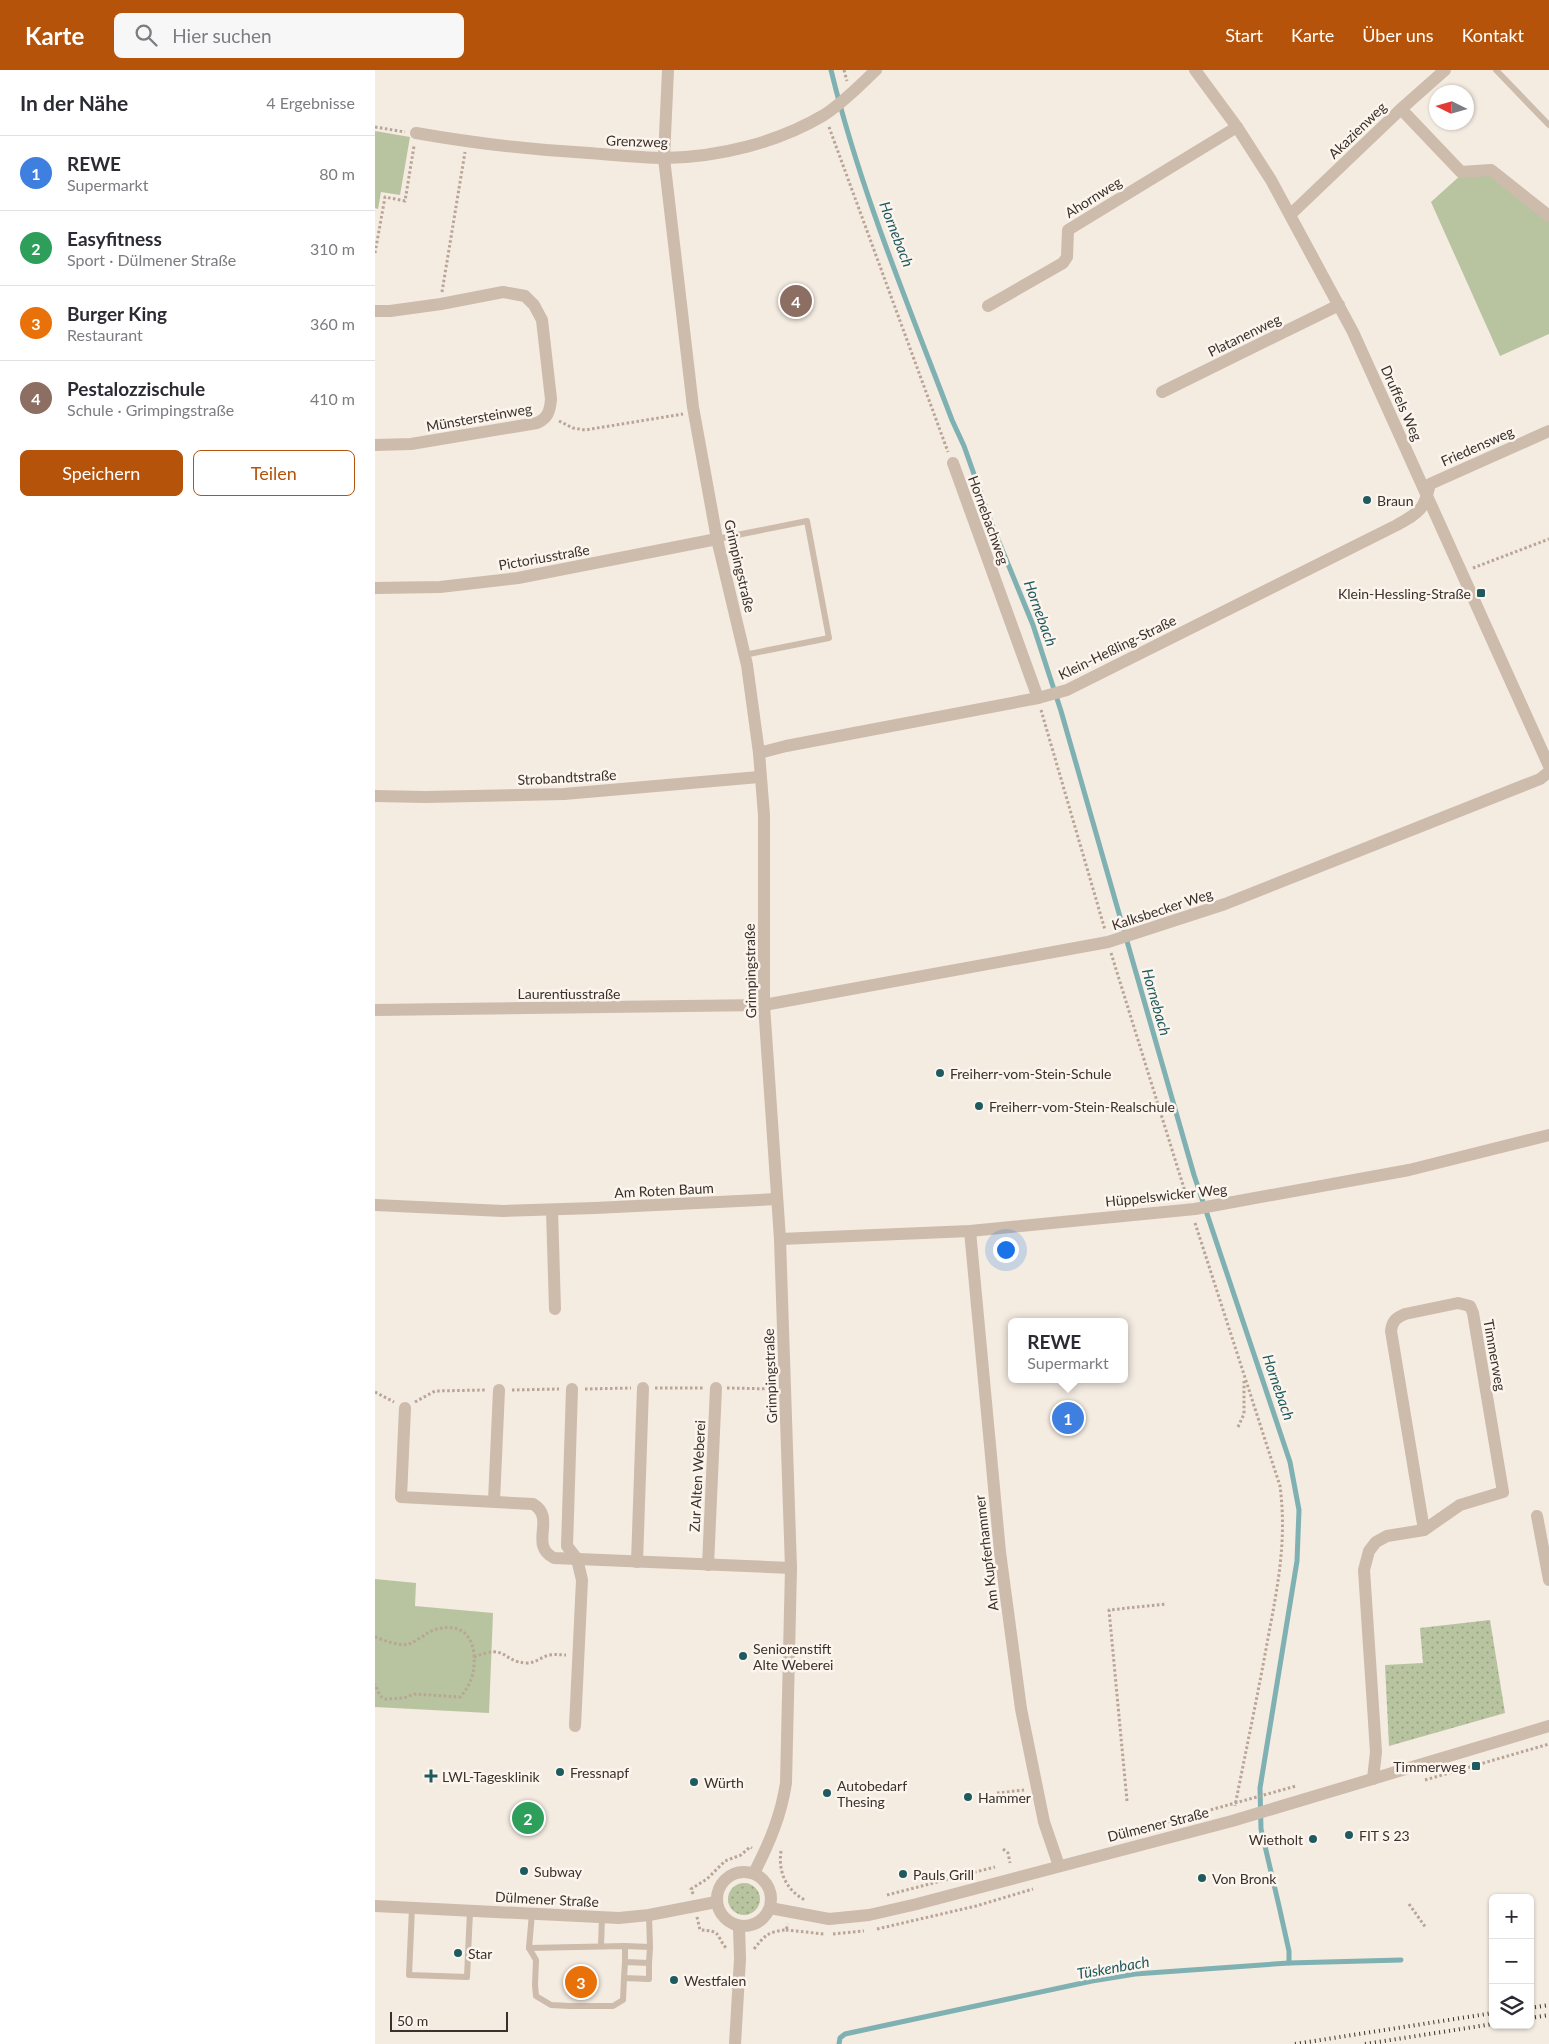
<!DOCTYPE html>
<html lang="de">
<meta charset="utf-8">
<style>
body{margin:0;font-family:Lato,sans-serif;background:#f7f7f7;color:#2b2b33}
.controls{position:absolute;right:15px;bottom:15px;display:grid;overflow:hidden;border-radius:8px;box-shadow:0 1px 4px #0004}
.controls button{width:45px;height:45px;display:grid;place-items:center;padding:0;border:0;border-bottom:1px solid #e1e1e2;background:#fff;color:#2b2b33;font:25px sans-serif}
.compass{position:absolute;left:1054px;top:15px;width:45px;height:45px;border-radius:50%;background:#fff;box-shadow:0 1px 4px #0004;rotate:275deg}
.scale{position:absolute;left:15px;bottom:12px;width:118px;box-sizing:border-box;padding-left:5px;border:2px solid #3b302b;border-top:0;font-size:14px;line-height:18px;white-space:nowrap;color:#3b302b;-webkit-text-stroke:4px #fbf5ee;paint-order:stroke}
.you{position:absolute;left:630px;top:1179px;width:18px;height:18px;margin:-12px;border:4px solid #fff;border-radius:50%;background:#1a73e8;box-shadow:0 0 0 8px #1a73e833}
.badge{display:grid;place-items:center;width:32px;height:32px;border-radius:50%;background:#b45309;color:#fff;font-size:16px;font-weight:700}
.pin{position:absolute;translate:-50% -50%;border:2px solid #fff;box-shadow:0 1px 5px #0006}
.popup{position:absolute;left:633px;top:1248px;width:120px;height:65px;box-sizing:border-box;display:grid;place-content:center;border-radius:8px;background:#fff;filter:drop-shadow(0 1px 4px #0005);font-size:16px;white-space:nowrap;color:#7c7c81}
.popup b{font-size:19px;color:#2b2b33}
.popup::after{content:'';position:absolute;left:50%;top:100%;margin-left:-10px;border:10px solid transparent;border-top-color:#fff}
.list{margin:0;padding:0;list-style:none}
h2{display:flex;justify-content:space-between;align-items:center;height:65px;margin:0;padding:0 20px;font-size:21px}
h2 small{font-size:16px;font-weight:400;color:#7c7c81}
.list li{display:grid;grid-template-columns:32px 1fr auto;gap:15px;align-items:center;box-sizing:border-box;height:75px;padding:0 20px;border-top:1px solid #e1e1e2}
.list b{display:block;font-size:19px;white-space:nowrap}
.list p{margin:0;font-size:16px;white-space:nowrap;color:#7c7c81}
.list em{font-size:16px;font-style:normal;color:#7c7c81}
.actions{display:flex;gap:10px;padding:15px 20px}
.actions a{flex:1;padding:11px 0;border:1px solid #b45309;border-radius:8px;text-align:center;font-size:18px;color:#b45309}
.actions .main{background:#b45309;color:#fff}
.icon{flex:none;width:28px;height:28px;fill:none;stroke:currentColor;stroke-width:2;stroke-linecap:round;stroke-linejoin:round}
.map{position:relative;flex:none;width:1174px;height:1974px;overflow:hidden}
header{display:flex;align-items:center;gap:30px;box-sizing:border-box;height:70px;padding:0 25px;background:#b45309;color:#fff}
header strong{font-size:24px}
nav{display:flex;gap:28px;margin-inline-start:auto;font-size:18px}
.search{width:350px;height:45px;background:#f7f7f7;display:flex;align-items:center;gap:12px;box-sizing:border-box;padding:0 18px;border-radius:8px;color:#7c7c81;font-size:19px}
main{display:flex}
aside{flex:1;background:#fff}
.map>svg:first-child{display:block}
.grass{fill:url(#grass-dots)}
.park{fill:#b8c4a0}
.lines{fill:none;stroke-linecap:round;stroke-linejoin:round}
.stream{stroke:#7fb0b2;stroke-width:5}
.path{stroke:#b9a596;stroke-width:3;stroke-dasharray:2.5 2.5;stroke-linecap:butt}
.service{stroke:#cdbbac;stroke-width:6}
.minor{stroke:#cdbbac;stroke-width:12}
.tertiary{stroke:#cdbbac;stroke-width:12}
.rail{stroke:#3b302b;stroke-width:4;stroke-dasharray:1 4;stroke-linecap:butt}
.poi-dot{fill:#1f5a5e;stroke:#fbf5ee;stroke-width:2}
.labels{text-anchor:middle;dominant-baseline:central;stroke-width:5;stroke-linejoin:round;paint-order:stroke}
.street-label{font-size:14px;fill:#3b302b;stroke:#fbf5ee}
.poi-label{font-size:14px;fill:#3b302b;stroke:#fbf5ee;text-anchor:start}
.water-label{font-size:15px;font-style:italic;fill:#1f5a5e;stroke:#fbf5ee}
</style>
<header>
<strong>Karte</strong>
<div class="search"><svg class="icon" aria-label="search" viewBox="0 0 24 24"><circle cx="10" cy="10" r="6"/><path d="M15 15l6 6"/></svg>Hier suchen</div>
<nav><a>Start</a><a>Karte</a><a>Über uns</a><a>Kontakt</a></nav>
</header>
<main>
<aside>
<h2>In der Nähe<small>4 Ergebnisse</small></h2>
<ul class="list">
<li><span class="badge" style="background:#3f7fe0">1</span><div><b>REWE</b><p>Supermarkt</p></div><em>80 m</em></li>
<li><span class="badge" style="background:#2e9e5b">2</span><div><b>Easyfitness</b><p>Sport · Dülmener Straße</p></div><em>310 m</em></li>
<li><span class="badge" style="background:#e8710a">3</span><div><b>Burger King</b><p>Restaurant</p></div><em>360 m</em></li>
<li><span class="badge" style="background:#8d6e63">4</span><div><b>Pestalozzischule</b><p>Schule · Grimpingstraße</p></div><em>410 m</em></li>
</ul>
<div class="actions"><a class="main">Speichern</a><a>Teilen</a></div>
</aside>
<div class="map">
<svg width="1174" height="1974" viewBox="0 0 1174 1974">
<defs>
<pattern id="grass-dots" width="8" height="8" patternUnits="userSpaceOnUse" patternTransform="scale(1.25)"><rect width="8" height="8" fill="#b8c4a0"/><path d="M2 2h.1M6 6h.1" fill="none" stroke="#97a083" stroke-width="1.8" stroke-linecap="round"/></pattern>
</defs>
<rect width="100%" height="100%" fill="#f4ebe1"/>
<g class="grass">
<path d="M1115 1550 1130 1643 1014 1676 1010 1595 1048 1593 1045 1558Z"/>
<circle cx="369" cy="1829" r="16"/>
</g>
<g class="park">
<path d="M0 61 35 67 25 125 6 122 3 139 0 138Z"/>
<path d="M1116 101 1174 148V264L1125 286 1056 132 1087 104Z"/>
<path d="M0 1509 41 1513 40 1536 118 1543 114 1643 0 1637Z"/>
</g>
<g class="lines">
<g class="stream">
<path d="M456 0C485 120 533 234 577 350L589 376 617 455 658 555 686 641 819 1105 915 1392 924 1440 922 1491 885 1718 886 1759 904 1836 914 1881V1893"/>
<path d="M464 1974 465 1968 470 1964 717 1911 760 1904 914 1893 1026 1890"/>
</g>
<g class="path">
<path d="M469 0 472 11"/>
<path d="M0 57 30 62"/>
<path d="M454 57 573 382"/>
<path d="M0 183 10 127 30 131 39 76"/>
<path d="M67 222 90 82"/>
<path d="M184 351 198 358 210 360 308 344"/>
<path d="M1098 498 1174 469"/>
<path d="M666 640 730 860"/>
<path d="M736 883 812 1128"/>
<path d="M820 1153 905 1416C912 1470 903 1515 893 1568 883 1624 871 1680 860 1736"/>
<path d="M280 1318H329"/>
<path d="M352 1318 399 1319"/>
<path d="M210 1319 256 1318"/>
<path d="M137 1320 184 1319"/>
<path d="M0 1322 19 1332"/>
<path d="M40 1332 60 1321 111 1320"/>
<path d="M863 1357 869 1344V1311"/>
<path d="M0 1567C9 1570 25 1577 34 1574 41 1571 48 1566 54 1562 77 1552 96 1558 99 1584 100 1601 97 1614 85 1627L39 1624 29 1628 10 1629 5 1626 0 1614"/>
<path d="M99 1587C133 1573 126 1592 152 1593 161 1593 166 1587 174 1585 180 1584 185 1585 191 1585"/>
<path d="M1050 1710 1174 1674"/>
<path d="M622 1723 649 1720"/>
<path d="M752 1731 734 1540 791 1534"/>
<path d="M778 1756 921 1716"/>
<path d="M628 1779 633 1783 635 1793"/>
<path d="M406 1781C403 1802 411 1820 430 1830"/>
<path d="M318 1824 316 1819 332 1809 350 1791 366 1785 375 1777 377 1778"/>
<path d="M512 1825 620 1797"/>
<path d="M1034 1834 1051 1858"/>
<path d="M322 1847 325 1860C347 1861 340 1864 351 1878"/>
<path d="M502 1859 601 1836 658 1819"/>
<path d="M411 1860 449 1864"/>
<path d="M458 1864 489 1861"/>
<path d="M379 1879C389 1866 394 1861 411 1860L413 1854"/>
</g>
<g class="service">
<path d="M1121 0 1174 55"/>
<path d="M342 469 432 451 454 568 369 585"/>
<path d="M37 1838 34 1905 92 1907 95 1841"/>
<path d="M157 1843 154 1878 161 1890 160 1915 161 1926 176 1935 195 1936H238L248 1930 249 1908"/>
<path d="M274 1845 275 1877"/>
<path d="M226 1876 227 1847"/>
<path d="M250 1876 275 1877 274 1893 250 1892 249 1908 274 1909V1893"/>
<path d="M154 1878 250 1876V1892"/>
</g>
<g class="minor">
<path d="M293 0 289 88 318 337 342 469 372 595 384 683 389 745V935L405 1169 416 1498 411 1713C406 1746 394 1774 379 1803"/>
<path d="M1026 39 1086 102 1116 100 1174 146"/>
<path d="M41 63C98 73 156 80 214 83 239 85 265 88 290 88 344 87 402 73 449 45 469 32 484 16 501 0"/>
<path d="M916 144 1026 39 1070 0"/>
<path d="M613 236 688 193 692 187 693 160 862 57"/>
<path d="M0 241H15L66 234 128 222 150 226 159 235 167 250 176 329C175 341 173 348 162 353L36 374 0 375"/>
<path d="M787 322 964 235"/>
<path d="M578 393 663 628"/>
<path d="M0 518 65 517 143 508 342 469"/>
<path d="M384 683 411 676 663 628 692 620 1022 455C1045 442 1049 440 1055 414L1174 361"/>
<path d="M0 726 50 727 189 724 384 707"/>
<path d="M0 940 389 935 733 872 850 834 1165 709 1174 702"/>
<path d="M0 1135 128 1141 220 1138 402 1129"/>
<path d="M177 1140 180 1239"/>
<path d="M595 1161 625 1482 646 1639 669 1752 684 1796"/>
<path d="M405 1169 595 1161 820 1139 1034 1100 1174 1065"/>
<path d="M197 1319 192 1476 202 1489 207 1510 200 1656"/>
<path d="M30 1338 26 1427 158 1434C182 1448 153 1475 179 1488L416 1498"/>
<path d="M119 1431 124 1320"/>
<path d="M1162 1446 1174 1510"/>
<path d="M262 1492 268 1318"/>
<path d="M333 1495 341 1318"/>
<path d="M998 1709 1001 1682 989 1500 994 1481 1001 1472 1012 1466 1049 1460 1085 1435 1128 1422 1098 1243 1095 1236 1083 1233 1030 1244C1021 1248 1017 1251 1016 1261L1049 1460"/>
<path d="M360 1974 365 1889 364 1857"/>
</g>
<g class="tertiary">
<path d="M820 0 862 57 896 110 978 262 1174 696"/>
<circle cx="369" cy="1829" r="27"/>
<path d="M0 1836 244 1848 274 1845 341 1832"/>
<path d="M395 1838 454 1849 494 1845 542 1834 857 1751 1174 1656"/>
</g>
<g class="rail">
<path d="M1155 1938 1174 1935"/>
<path d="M1155 1948 1174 1945"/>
<path d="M920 1974 1118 1943"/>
<path d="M990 1974 1118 1954"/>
</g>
</g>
<g class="poi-dot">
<circle cx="992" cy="430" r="5"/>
<rect x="1101" y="518" width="10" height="10" rx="2.5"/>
<circle cx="565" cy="1003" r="5"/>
<circle cx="604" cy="1036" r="5"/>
<circle cx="368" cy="1586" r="5"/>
<rect x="1096" y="1691" width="10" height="10" rx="2.5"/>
<circle cx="185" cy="1702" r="5"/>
<path d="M53.5 1698.5h5v5h5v5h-5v5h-5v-5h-5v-5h5z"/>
<circle cx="319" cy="1712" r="5"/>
<circle cx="452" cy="1723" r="5"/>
<circle cx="593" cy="1727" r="5"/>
<circle cx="974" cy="1765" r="5"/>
<circle cx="938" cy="1769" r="5"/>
<circle cx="149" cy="1801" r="5"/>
<circle cx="528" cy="1804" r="5"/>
<circle cx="827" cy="1808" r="5"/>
<circle cx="83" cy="1883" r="5"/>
<circle cx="299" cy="1910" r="5"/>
</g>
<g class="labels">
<g class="street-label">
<text transform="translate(982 60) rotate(-44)">Akazienweg</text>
<text transform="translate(262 71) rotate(2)">Grenzweg</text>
<text transform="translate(718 127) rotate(-32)">Ahornweg</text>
<text transform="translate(869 265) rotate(-26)">Platanenweg</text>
<text transform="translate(1027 333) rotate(66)">Druffels Weg</text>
<text transform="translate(104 347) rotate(-10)">Münstersteinweg</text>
<text transform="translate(1102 376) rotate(-24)">Friedensweg</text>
<text transform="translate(614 450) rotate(70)">Hornebachweg</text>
<text transform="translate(169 487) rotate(-10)">Pictoriusstraße</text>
<text transform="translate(365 496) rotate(77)">Grimpingstraße</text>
<text transform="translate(742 577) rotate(-26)">Klein-Heßling-Straße</text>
<text transform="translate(192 707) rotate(-3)">Strobandtstraße</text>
<text transform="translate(787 839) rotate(-18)">Kalksbecker Weg</text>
<text transform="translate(375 901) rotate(-91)">Grimpingstraße</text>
<text x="194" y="923">Laurentiusstraße</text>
<text transform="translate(289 1120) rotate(-3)">Am Roten Baum</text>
<text transform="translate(791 1125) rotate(-6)">Hüppelswicker Weg</text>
<text transform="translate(1120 1285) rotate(80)">Timmerweg</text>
<text transform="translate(395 1306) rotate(-92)">Grimpingstraße</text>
<text transform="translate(322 1406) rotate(-87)">Zur Alten Weberei</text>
<text transform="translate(611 1483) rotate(-97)">Am Kupferhammer</text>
<text transform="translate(783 1754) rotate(-14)">Dülmener Straße</text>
<text transform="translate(172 1829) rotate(3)">Dülmener Straße</text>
</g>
<g class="poi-label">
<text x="1002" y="430">Braun</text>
<text x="1096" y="523" text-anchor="end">Klein-Hessling-Straße</text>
<text x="575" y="1003">Freiherr-vom-Stein-Schule</text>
<text x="614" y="1036">Freiherr-vom-Stein-Realschule</text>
<text x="378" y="1578">Seniorenstift<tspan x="378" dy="16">Alte Weberei</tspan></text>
<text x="1091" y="1696" text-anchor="end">Timmerweg</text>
<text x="195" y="1702">Fressnapf</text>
<text x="67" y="1706">LWL-Tagesklinik</text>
<text x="329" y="1712">Würth</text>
<text x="462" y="1715">Autobedarf<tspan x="462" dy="16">Thesing</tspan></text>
<text x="603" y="1727">Hammer</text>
<text x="984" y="1765">FIT S 23</text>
<text x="928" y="1769" text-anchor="end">Wietholt</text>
<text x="159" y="1801">Subway</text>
<text x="538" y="1804">Pauls Grill</text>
<text x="837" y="1808">Von Bronk</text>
<text x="93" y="1883">Star</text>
<text x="309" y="1910">Westfalen</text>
</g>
<g class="water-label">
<text transform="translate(522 164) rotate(69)">Hornebach</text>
<text transform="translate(666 543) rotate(70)">Hornebach</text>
<text transform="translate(782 932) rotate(74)">Hornebach</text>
<text transform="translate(904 1317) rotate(71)">Hornebach</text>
<text transform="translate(738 1897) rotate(-10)">Tüskenbach</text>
</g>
</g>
</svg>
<div class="controls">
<button>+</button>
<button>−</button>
<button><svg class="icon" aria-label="layers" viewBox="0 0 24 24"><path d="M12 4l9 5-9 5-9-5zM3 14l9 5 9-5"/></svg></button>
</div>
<svg class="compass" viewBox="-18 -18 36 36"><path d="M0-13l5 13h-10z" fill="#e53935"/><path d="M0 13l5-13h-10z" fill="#7c7c81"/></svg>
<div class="scale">50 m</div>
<div class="you"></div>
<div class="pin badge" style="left:693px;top:1348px;background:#3f7fe0">1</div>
<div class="popup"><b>REWE</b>Supermarkt</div>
<div class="pin badge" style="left:153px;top:1748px;background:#2e9e5b">2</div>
<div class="pin badge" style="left:206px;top:1912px;background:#e8710a">3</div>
<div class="pin badge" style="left:421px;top:231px;background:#8d6e63">4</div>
</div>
</main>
